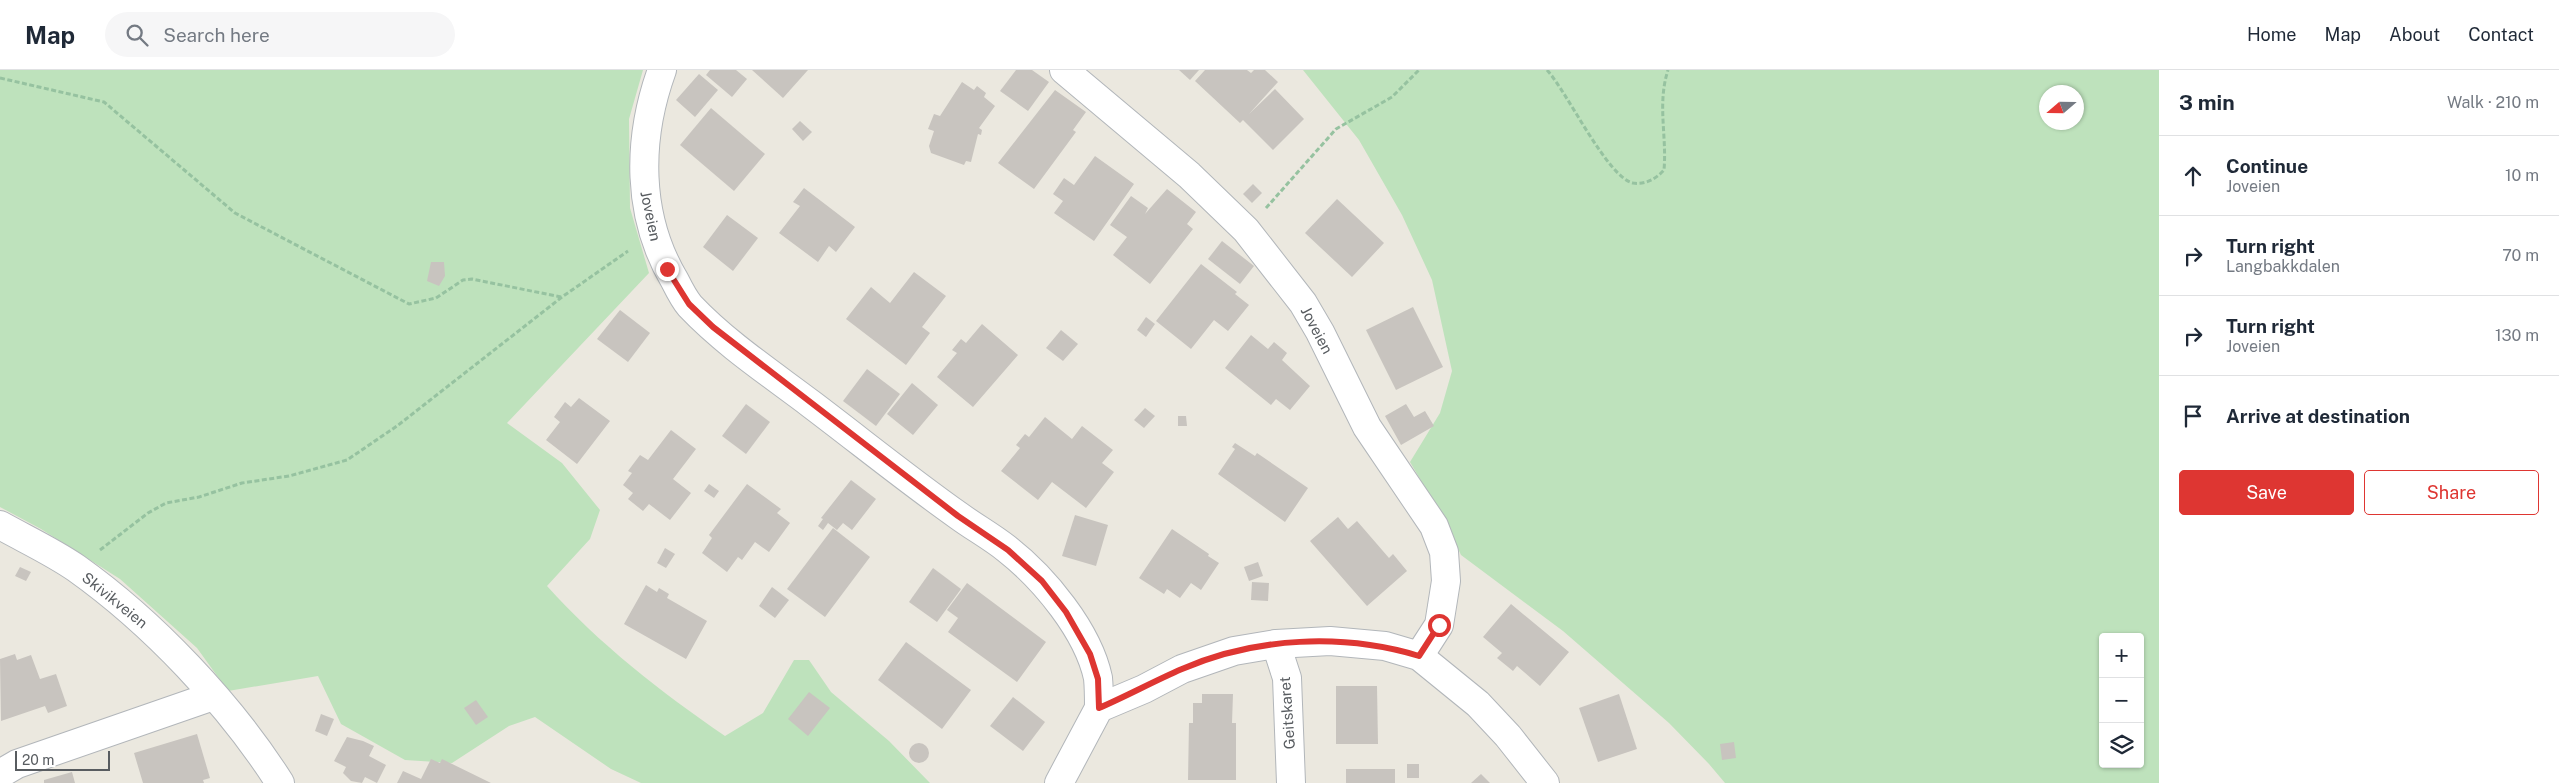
<!DOCTYPE html>
<meta charset="utf-8">
<style>
body{margin:0;font-family:"Public Sans",sans-serif;background:#f6f6f7;color:#1f2937}
.controls{position:absolute;right:15px;bottom:15px;display:grid;overflow:hidden;border-radius:5px;box-shadow:0 1px 4px #0004}
.controls button{width:45px;height:45px;display:grid;place-items:center;padding:0;border:0;border-bottom:1px solid #e0e1e3;background:#fff;color:#1f2937;font:25px sans-serif}
.compass{position:absolute;left:2039px;top:15px;width:45px;height:45px;border-radius:50%;background:#fff;box-shadow:0 1px 4px #0004;rotate:250deg}
.scale{position:absolute;left:15px;bottom:12px;width:95px;box-sizing:border-box;padding-left:5px;border:2px solid #585c60;border-top:0;font-size:14px;line-height:18px;white-space:nowrap;color:#585c60;-webkit-text-stroke:4px #fff;paint-order:stroke}
.stop{position:absolute;width:15px;height:15px;margin:-11px;border:4px solid #de3632;border-radius:50%;background:#fff}
.stop.end{background:#de3632;border-color:#fff;box-shadow:0 1px 5px #0008}
.list{margin:0;padding:0;list-style:none}
h2{display:flex;justify-content:space-between;align-items:center;height:65px;margin:0;padding:0 20px;font-size:21px}
h2 small{font-size:16px;font-weight:400;color:#747a83}
.list li{display:grid;grid-template-columns:32px 1fr auto;gap:15px;align-items:center;box-sizing:border-box;height:80px;padding:0 20px;border-top:1px solid #e0e1e3}
.list b{display:block;font-size:19px;white-space:nowrap}
.list p{margin:0;font-size:16px;white-space:nowrap;color:#747a83}
.list em{font-size:16px;font-style:normal;color:#747a83}
.actions{display:flex;gap:10px;padding:15px 20px}
.actions a{flex:1;padding:11px 0;border:1px solid #de3632;border-radius:5px;text-align:center;font-size:18px;color:#de3632}
.actions .main{background:#de3632;color:#fff}
.icon{flex:none;width:28px;height:28px;fill:none;stroke:currentColor;stroke-width:2;stroke-linecap:round;stroke-linejoin:round}
.map{position:relative;flex:none;width:2159px;height:713px;overflow:hidden}
header{display:flex;align-items:center;gap:30px;box-sizing:border-box;height:70px;padding:0 25px;background:#fff;border-bottom:1px solid #e0e1e3}
header strong{font-size:24px}
nav{display:flex;gap:28px;margin-inline-start:auto;font-size:18px}
.search{width:350px;height:45px;background:#f6f6f7;display:flex;align-items:center;gap:12px;box-sizing:border-box;padding:0 18px;border-radius:28px;color:#747a83;font-size:19px}
main{display:flex}
aside{flex:1;background:#fff}
.map>svg:first-child{display:block}
.green{fill:#bee2bc;fill-rule:evenodd}
.building{fill:#c8c4bf}
.lines{fill:none;stroke-linecap:round;stroke-linejoin:round}
.minor-casing{stroke:#b2b6ba;stroke-width:30}
.path{stroke:#96c2a0;stroke-width:3;stroke-dasharray:5 2.5;stroke-linecap:butt}
.minor{stroke:#fff;stroke-width:28}
.route{stroke:#de3632;stroke-width:6}
.labels{text-anchor:middle;dominant-baseline:central;stroke-width:4;stroke-linejoin:round;paint-order:stroke}
.street-label{font-size:15px;fill:#585c60;stroke:#fff}
</style>
<header>
<strong>Map</strong>
<div class="search"><svg class="icon" aria-label="search" viewBox="0 0 24 24"><circle cx="10" cy="10" r="6"/><path d="M15 15l6 6"/></svg>Search here</div>
<nav><a>Home</a><a>Map</a><a>About</a><a>Contact</a></nav>
</header>
<main>
<div class="map">
<svg width="2159" height="713" viewBox="0 0 2159 713">
<rect width="100%" height="100%" fill="#ebe8df"/>
<g class="green">
<path d="M0 0H643L629 49 630 138 649 203 507 353 562 393 600 440 590 469 547 516C599 574 661 622 725 666L763 643 794 590H809L831 622 889 671 930 713H641L611 699 535 647 509 656 452 693 405 690 341 654 318 606 228 621 197 578 120 509 41 459 0 437Z"/>
<path d="M1303 0H2159V713H1725L1709 694 1669 653 1563 561 1461 485 1447 455 1410 392 1440 343 1452 301 1432 210 1402 145 1359 70ZM2046 22H2076V52H2046ZM2103 567H2140V694H2103Z"/>
</g>
<g class="building">
<path d="M710 0H736L747 9 732 27 706 5Z"/>
<path d="M752 0H808L783 28Z"/>
<path d="M1016 0H1032L1049 12 1028 41 1000 21Z"/>
<path d="M1179 0H1199L1190 10Z"/>
<path d="M1205 0H1247L1251 3 1254 0H1265L1278 12 1249 44 1275 19 1304 49 1273 80 1243 50 1240 53 1195 11Z"/>
<path d="M699 4 718 20 695 47 676 30Z"/>
<path d="M962 12 974 20 977 16 986 23 984 27 995 36 979 58 982 60 981 65 978 64 971 92 966 91 964 95 931 83 929 76 934 61 928 59 934 44 940 46Z"/>
<path d="M1055 20 1086 42 1073 60 1076 62 1034 119 998 93Z"/>
<path d="M711 38 765 84 734 121 680 75Z"/>
<path d="M800 51 812 62 803 71 792 59Z"/>
<path d="M1095 86 1134 114 1094 171 1054 143 1063 131 1053 124 1064 108 1074 115Z"/>
<path d="M1253 114 1262 123 1252 133 1243 124Z"/>
<path d="M804 118 855 157 836 182 829 176 818 192 779 163 800 136 793 132Z"/>
<path d="M1167 119 1196 142 1187 154 1193 159 1150 214 1113 185 1127 167 1110 155 1131 126 1148 138 1145 144Z"/>
<path d="M1337 129 1384 173 1352 207 1305 163Z"/>
<path d="M727 145 758 168 733 201 703 177Z"/>
<path d="M1222 171 1254 196 1240 214 1208 189Z"/>
<path d="M431 192H444L445 206 439 216 427 211Z"/>
<path d="M1201 194 1237 222 1235 224 1249 235 1228 261 1214 250 1191 279 1156 251Z"/>
<path d="M914 202 946 226 922 257 930 263 906 295 846 249 871 217 890 233Z"/>
<path d="M1413 237 1443 297 1396 320 1366 260Z"/>
<path d="M620 240 650 263 628 292 597 269Z"/>
<path d="M1146 247 1155 254 1146 267 1137 260Z"/>
<path d="M982 254 1018 285 973 337 937 307 957 283 952 280 961 269 966 273Z"/>
<path d="M1061 260 1078 274 1063 291 1046 278Z"/>
<path d="M1251 265 1268 279 1274 272 1287 283 1282 290 1310 316 1290 340 1276 329 1271 335 1225 298Z"/>
<path d="M867 299 900 324 876 356 843 331Z"/>
<path d="M912 313 938 335 913 365 887 344Z"/>
<path d="M579 328 610 351 577 394 546 370 560 352 554 347 565 332 571 337Z"/>
<path d="M746 334 770 352 746 384 722 366Z"/>
<path d="M1406 334 1414 347 1425 341 1434 356 1401 375 1385 346Z"/>
<path d="M1145 338 1155 346 1144 358 1134 350Z"/>
<path d="M1178 346H1186L1187 356H1178Z"/>
<path d="M1045 347 1072 369 1082 356 1113 380 1102 393 1114 402 1086 438 1052 412 1038 430 1001 401 1020 378 1016 375 1025 364 1029 367Z"/>
<path d="M671 360 696 379 673 409 691 423 670 450 649 434 643 441 628 429 633 423 623 415 632 403 628 401 640 385 648 390Z"/>
<path d="M1235 373 1255 386 1257 383 1308 418 1285 452 1218 404 1235 379 1232 377Z"/>
<path d="M851 410 876 429 852 460 843 453 837 460 828 453 823 460 818 456 823 449 821 448Z"/>
<path d="M709 414 719 421 714 428 704 421Z"/>
<path d="M747 414 781 439 777 443 790 453 769 482 755 472 742 490 738 487 727 502 702 483 712 468 709 465Z"/>
<path d="M1075 445 1108 455 1096 496 1062 486Z"/>
<path d="M1338 447 1348 459 1357 451 1389 488 1393 484 1407 501 1367 536 1310 471Z"/>
<path d="M833 458 870 487 825 547 787 519Z"/>
<path d="M1172 459 1209 484 1208 486 1219 493 1201 520 1191 513 1180 528 1167 519 1164 524 1139 508Z"/>
<path d="M665 478 675 484 666 498 657 493Z"/>
<path d="M1258 492 1263 506 1249 511 1244 497Z"/>
<path d="M20 497 31 502 26 511 15 506Z"/>
<path d="M933 498 961 519 937 552 909 532Z"/>
<path d="M1252 512 1269 513 1268 531 1251 530Z"/>
<path d="M967 513 1046 572 1017 612 948 562 958 548 947 540Z"/>
<path d="M646 515 657 522 659 518 669 524 667 528 707 551 686 589 624 554Z"/>
<path d="M772 517 789 530 775 548 759 536Z"/>
<path d="M1511 534 1569 582 1540 616 1517 596 1513 601 1497 588 1502 583 1483 567Z"/>
<path d="M906 572 971 620 942 659 878 610Z"/>
<path d="M15 584 17 590 31 585 40 609 56 604 67 636 48 643 45 636 1 651 0 589Z"/>
<path d="M1336 616H1377L1378 674H1336Z"/>
<path d="M809 622 830 638 808 666 788 649Z"/>
<path d="M1202 624H1233L1232 653H1236V710H1188L1189 653H1193V633H1202Z"/>
<path d="M1619 624 1637 679 1598 692 1579 638Z"/>
<path d="M1013 627 1045 652 1023 681 990 656Z"/>
<path d="M476 630 488 647 476 655 464 638Z"/>
<path d="M321 644 334 649 327 666 315 661Z"/>
<path d="M197 664 210 708 203 710 204 713H143L134 683Z"/>
<path d="M347 667 363 671 374 676 369 686 386 695 377 713 365 707 362 713 351 711 343 703 346 697 334 691Z"/>
<path d="M1734 672 1736 688 1722 690 1720 674Z"/>
<circle cx="919" cy="683" r="10"/>
<path d="M431 689 440 693 442 689 491 713H397L403 701 421 709Z"/>
<rect x="1407" y="694" width="12" height="14"/>
<rect x="1346" y="699" width="49" height="14"/>
<path d="M72 702 75 713H44V710Z"/>
<path d="M1481 704 1490 713H1471Z"/>
</g>
<g class="lines">
<defs>
<g id="minor">
<path d="M662 0C637 69 636 146 675 211 679 219 684 229 690 236 725 273 770 303 811 334 860 371 908 410 959 446 974 457 992 467 1007 479 1044 508 1088 561 1098 608 1099 618 1099 628 1099 638"/>
<path d="M1064 0 1189 105 1246 160 1303 233 1320 262 1367 357 1434 456 1444 482 1446 511 1439 555 1419 586"/>
<path d="M0 455C25 469 53 482 76 498 152 552 230 634 280 713"/>
<path d="M1276 574 1287 608 1291 713"/>
<path d="M0 704 17 694 213 626"/>
<path d="M1059 713 1099 638 1144 619 1182 599 1234 581 1276 574 1330 571 1385 576 1419 586 1478 634 1508 666 1545 713"/>
</g>
</defs>
<use href="#minor" class="minor-casing"/>
<g class="path">
<path d="M1547 0C1568 23 1607 107 1633 113 1645 115 1656 109 1664 100 1667 66 1657 34 1668 0"/>
<path d="M0 8 104 32 235 143 409 234 436 228 463 210 472 209 561 227"/>
<path d="M1266 138 1336 59 1392 27 1419 0"/>
<path d="M100 480 148 443 166 433 199 427 242 413 289 406 347 390 397 356 562 227 628 181"/>
</g>
<use href="#minor" class="minor"/>
</g>
<g class="lines">
<path class="route" d="M667 199 689 234 713 257 958 446 1008 480 1042 511 1066 542 1090 584 1098 609 1099 638C1127 626 1154 611 1182 599 1256 567 1343 563 1419 586L1439 555"/>
</g>
<g class="labels">
<g class="street-label">
<text transform="translate(651 146) rotate(78)">Joveien</text>
<text transform="translate(1317 260) rotate(62)">Joveien</text>
<text transform="translate(115 530) rotate(39)">Skivikveien</text>
<text transform="translate(1287 643) rotate(-94)">Geitskaret</text>
</g>
</g>
</svg>
<div class="controls">
<button>+</button>
<button>−</button>
<button><svg class="icon" aria-label="layers" viewBox="0 0 24 24"><path d="M12 4l9 5-9 5-9-5zM3 14l9 5 9-5"/></svg></button>
</div>
<svg class="compass" viewBox="-18 -18 36 36"><path d="M0-13l5 13h-10z" fill="#e53935"/><path d="M0 13l5-13h-10z" fill="#747a83"/></svg>
<div class="scale">20 m</div>
<div class="stop" style="left:1439px;top:555px"></div>
<div class="stop end" style="left:667px;top:199px"></div>
</div>
<aside>
<h2>3 min<small>Walk · 210 m</small></h2>
<ul class="list">
<li><svg class="icon" aria-label="ahead" viewBox="0 0 24 24"><path d="M12 20V5M6 11l6-6 6 6"/></svg><div><b>Continue</b><p>Joveien</p></div><em>10 m</em></li>
<li><svg class="icon" aria-label="right" viewBox="0 0 24 24"><path d="M7 20v-9h11M14 6l5 5-5 5"/></svg><div><b>Turn right</b><p>Langbakkdalen</p></div><em>70 m</em></li>
<li><svg class="icon" aria-label="right" viewBox="0 0 24 24"><path d="M7 20v-9h11M14 6l5 5-5 5"/></svg><div><b>Turn right</b><p>Joveien</p></div><em>130 m</em></li>
<li><svg class="icon" aria-label="arrive" viewBox="0 0 24 24"><path d="M6 21V4h12l-3 4 3 4H6"/></svg><div><b>Arrive at destination</b></div></li>
</ul>
<div class="actions"><a class="main">Save</a><a>Share</a></div>
</aside>
</main>
